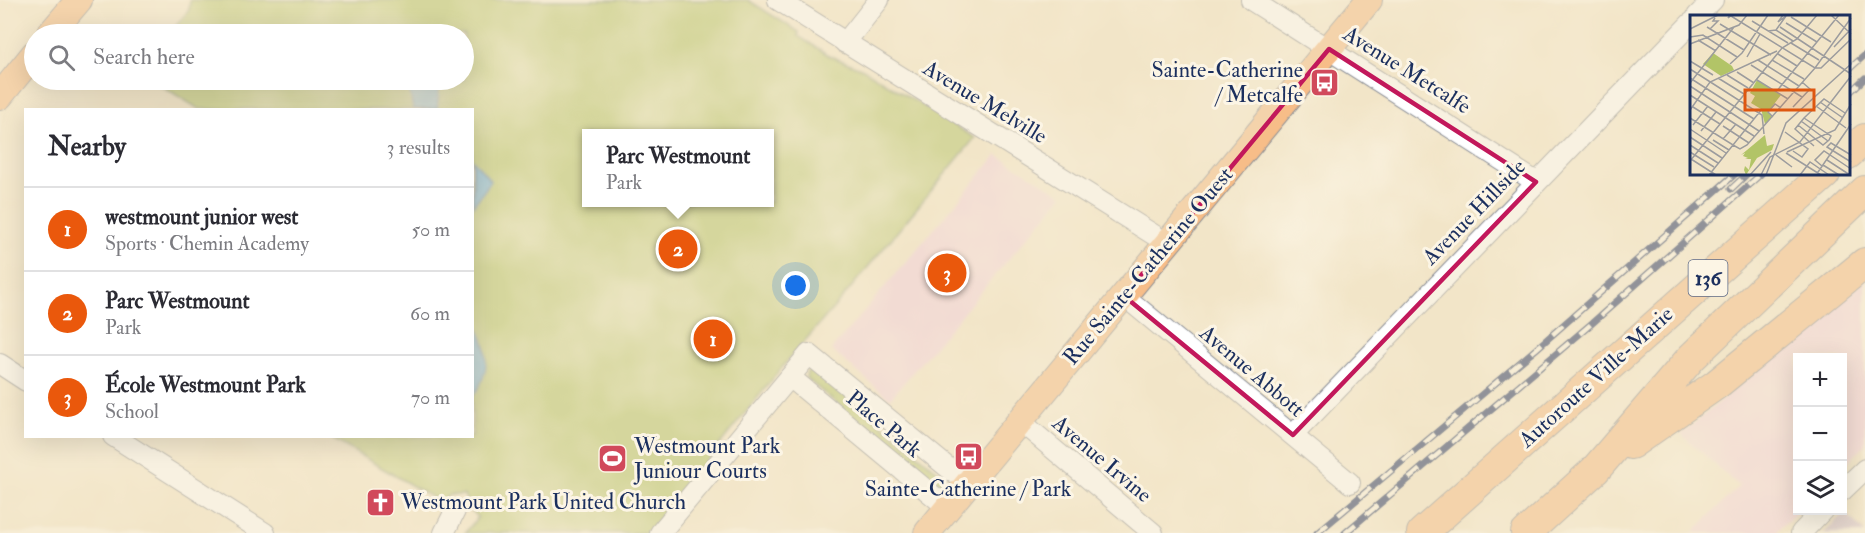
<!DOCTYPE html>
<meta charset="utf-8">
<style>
body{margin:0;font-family:"IM FELL Double Pica",serif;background:#f2f2f3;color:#2b2b33}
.controls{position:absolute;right:18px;bottom:18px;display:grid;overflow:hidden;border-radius:0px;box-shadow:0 6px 24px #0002}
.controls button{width:54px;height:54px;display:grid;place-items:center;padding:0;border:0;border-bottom:2px solid #e1e1e2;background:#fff;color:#2b2b33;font:30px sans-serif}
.you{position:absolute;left:796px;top:286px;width:21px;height:21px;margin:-15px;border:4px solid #fff;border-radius:50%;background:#1a73e8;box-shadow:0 0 0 9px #1a73e833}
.badge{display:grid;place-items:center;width:39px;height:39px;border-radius:50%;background:#ea580c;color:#fff;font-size:20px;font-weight:700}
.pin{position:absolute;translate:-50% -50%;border:3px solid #fff;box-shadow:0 2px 6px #0006}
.popup{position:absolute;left:582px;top:129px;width:192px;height:78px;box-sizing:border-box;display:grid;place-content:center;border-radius:0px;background:#fff;filter:drop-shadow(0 2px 4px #0005);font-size:20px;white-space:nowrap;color:#7c7c81}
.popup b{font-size:22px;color:#2b2b33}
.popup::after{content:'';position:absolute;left:50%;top:100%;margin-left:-12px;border:12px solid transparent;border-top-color:#fff}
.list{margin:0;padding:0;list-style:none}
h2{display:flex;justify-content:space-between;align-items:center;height:78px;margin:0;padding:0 24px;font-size:26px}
h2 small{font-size:20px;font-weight:400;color:#7c7c81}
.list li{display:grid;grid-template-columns:39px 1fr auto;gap:18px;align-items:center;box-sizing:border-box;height:84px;padding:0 24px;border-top:2px solid #e1e1e2}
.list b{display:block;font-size:22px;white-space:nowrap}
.list p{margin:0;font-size:20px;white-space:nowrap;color:#7c7c81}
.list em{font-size:20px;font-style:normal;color:#7c7c81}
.icon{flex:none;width:33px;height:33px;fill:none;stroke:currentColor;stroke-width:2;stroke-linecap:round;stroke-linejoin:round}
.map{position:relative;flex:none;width:1865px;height:533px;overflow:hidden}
.search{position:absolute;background:#fff;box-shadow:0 6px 24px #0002;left:24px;top:24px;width:450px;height:66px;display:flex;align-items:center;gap:15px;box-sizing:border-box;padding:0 21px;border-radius:33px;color:#7c7c81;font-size:22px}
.panel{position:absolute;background:#fff;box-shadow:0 6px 24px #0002;left:24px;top:108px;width:450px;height:330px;border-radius:0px}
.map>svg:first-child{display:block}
.built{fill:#f2cfe1}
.industrial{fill:#cfbdcf}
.green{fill:#b2c467;stroke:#667a62;stroke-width:1.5;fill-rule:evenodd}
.water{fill:#64acdb;stroke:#406e9c;stroke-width:1.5}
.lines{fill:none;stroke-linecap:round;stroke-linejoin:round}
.minor-casing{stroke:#868a93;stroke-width:22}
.major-casing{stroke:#868a93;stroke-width:28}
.highway-casing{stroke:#868a93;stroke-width:32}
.minor{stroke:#fff;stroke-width:20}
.major{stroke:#f7bd88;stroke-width:26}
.highway{stroke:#f7bd88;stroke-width:30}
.rail-casing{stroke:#1b2f5e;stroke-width:7}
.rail{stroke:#fcf5e5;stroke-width:4.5;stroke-dasharray:14;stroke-linecap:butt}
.marked{fill:none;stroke:#c2185b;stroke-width:4.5;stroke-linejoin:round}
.labels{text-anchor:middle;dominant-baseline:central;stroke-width:6;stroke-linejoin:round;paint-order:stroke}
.shield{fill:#fcf5e5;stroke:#5e6a86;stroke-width:1.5}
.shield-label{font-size:21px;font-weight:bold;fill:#1b2f5e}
.poi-label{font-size:22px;fill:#1b2f5e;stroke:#fcf5e5;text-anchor:start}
.street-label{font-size:22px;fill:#1b2f5e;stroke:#fcf5e5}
.inset-road{fill:none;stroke:#9c9c9e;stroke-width:1.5}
.view{fill:#de5710;fill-opacity:0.15;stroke:#de5710;stroke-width:3}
.inset-edge{fill:none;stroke:#1b2f5e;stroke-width:3}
</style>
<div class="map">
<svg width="1865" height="533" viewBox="0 0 1865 533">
<rect width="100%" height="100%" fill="#fcf5e5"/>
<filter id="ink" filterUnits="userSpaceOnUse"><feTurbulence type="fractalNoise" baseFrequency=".0167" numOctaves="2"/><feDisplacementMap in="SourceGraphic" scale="12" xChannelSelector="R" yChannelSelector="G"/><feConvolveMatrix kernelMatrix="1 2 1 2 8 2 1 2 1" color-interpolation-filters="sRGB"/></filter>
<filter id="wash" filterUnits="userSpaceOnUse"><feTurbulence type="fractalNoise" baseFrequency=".008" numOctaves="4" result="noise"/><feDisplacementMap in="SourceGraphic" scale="24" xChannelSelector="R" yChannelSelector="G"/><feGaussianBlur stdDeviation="1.35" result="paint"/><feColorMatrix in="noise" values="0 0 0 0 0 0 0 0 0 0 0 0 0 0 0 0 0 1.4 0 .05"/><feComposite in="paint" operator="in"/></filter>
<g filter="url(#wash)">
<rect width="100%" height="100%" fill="#f2e5c8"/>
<g class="built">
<path d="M997 155 1063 195 890 399 831 350Z"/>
<path d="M1865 280V444L1843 467 1842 358H1798V511L1775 533H1693L1739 486 1681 434Z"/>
</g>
<path class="industrial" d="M1846 513 1865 533H1824L1839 518Z"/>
<g class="green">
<path d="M190 0H748L799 32 798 36 830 56 863 69 975 138 844 296 789 359 648 533H465L478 517 471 510 464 495H449L440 502 329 437 472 436V110L199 109 152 80H464V34H169L189 10ZM586 134H770V202H586Z"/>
<path d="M813 368 944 476 942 484 935 485 806 378 807 372Z"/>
</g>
<g class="water">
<path d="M408 80H440L437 109H413Z"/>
<path d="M473 160 491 181 473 206Z"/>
<path d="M473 321C490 343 491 373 473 396Z"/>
</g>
</g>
<g filter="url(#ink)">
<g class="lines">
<defs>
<g id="minor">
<path d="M778 0 1167 243"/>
<path d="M1251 0 1536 182"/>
<path d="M1697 16 1713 0"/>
<path d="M845 43 879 0"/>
<path d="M1124 296 1350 483"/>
<path d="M0 364 26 381"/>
<path d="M790 377 948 508"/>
<path d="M1020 421 1153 533"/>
<path d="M1293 435 1691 23"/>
<path d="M113 436 265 533"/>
<path d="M1842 491 1865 469"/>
<path d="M444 533 455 511"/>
<path d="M660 533 809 354 968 484"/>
<path d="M1801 533 1823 510"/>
</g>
<g id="major">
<path d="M50 34 79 0"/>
<path d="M0 96 34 54"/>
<path d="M927 533 1369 0"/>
</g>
<g id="highway">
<path d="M1848 154 1865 139"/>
<path d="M1631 444 1717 384 1865 263"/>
<path d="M1422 533 1825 174"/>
<path d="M1526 533 1595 470 1691 358 1865 191"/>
</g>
</defs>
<use href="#minor" class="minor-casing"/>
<use href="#major" class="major-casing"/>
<use href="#highway" class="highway-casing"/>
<use href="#minor" class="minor"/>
<use href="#major" class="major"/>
<use href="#highway" class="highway"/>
<defs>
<g id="rail">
<path d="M1848 70 1865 55"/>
<path d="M1848 94 1865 78"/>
<path d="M1731 189 1747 174"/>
<path d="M1317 533 1536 349 1735 174"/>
<path d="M1345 533 1590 325 1761 174"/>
</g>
</defs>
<use href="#rail" class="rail-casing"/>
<use href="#rail" class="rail"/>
</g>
</g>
<path d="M0 0H1865V533H0ZM1329 49 1536 182 1293 435 1124 296Z" fill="#f2e5c8" fill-opacity=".55" fill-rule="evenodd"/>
<path class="marked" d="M1329 49 1536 182 1293 435 1124 296Z"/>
<defs>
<symbol id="bus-square" viewBox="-11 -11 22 22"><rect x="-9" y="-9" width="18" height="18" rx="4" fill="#d1495b" stroke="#fcf5e5"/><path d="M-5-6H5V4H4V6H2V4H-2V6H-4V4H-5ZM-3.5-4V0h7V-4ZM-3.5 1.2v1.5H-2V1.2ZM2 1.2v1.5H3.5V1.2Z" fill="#fff"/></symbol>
<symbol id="stadium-square" viewBox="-11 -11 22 22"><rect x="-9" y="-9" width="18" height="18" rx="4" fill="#d1495b" stroke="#fcf5e5"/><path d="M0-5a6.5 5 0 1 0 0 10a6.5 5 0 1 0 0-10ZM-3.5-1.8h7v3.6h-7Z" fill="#fff"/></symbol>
<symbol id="church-square" viewBox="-11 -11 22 22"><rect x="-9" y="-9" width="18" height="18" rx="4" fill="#d1495b" stroke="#fcf5e5"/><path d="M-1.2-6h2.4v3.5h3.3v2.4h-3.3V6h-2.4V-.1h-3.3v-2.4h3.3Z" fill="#fff"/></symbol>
</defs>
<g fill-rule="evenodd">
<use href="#bus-square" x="1308" y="66" width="33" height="33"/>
<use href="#bus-square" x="952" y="440" width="33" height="33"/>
<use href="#stadium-square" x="596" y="442" width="33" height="33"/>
<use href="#church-square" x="364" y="486" width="33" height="33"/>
</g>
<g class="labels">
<rect class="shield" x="1688.5" y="260" width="39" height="36" rx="4.5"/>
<g class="shield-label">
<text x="1708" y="278">136</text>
</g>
<g class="poi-label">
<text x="1303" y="70" text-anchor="end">Sainte-Catherine<tspan x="1303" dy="25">/ Metcalfe</tspan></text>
<text x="634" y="446">Westmount Park<tspan x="634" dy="25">Juniour Courts</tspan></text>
<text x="968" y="489" text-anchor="middle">Sainte-Catherine / Park</text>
<text x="401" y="502">Westmount Park United Church</text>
</g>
<g class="street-label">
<text transform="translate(1407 70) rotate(32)">Avenue Metcalfe</text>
<text transform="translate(985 102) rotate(31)">Avenue Melville</text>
<text transform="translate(1474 212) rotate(-46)">Avenue Hillside</text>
<text transform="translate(1148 266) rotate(-50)">Rue Sainte-Catherine Ouest</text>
<text transform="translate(1252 371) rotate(40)">Avenue Abbott</text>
<text transform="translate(1596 377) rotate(-42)">Autoroute Ville-Marie</text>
<text transform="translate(884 424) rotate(40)">Place Park</text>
<text transform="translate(1102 459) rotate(40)">Avenue Irvine</text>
</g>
</g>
<g transform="translate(1690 15)">
<rect width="160" height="160" fill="#f2e5c8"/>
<path d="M23 38 42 51 44 55 31 61 13 49ZM67 65 91 80 78 97 82 102 75 109 71 94 61 88 65 81 60 78ZM75 120 77 131 84 129 82 135 67 143 56 160 54 155 55 151 59 155 61 144H55L58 143 53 141 55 138 51 140Z" fill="#b2c467"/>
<path class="inset-road" d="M40 0 38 3 41 1 125 53 161 3M141 0 161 19M101 2 141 27M62 6 98 28M96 8 127 27M30 9 81 40M17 12 54 35M90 12 161 59M0 14 28 0M20 14 28 6H23L25 3M86 15 96 1 88 7 93 0M78 16 86 15 103 26M0 22 13 20 47 42M8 25 26 36M101 28 129 45M0 29 49 10 57 0M144 32 161 14M88 39 107 51M57 42 70 19M68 45 109 71M82 45 114 64M0 46 23 60M40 49 52 38 78 0M61 50 112 82M125 53H131L161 24M0 54 72 100 74 119M47 57 64 68M37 60 58 73M0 63 64 104M28 63 54 79M67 65 98 84M0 68 44 12M0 71 69 116M86 77 149 0M0 80 64 121M130 87 153 103M126 91 156 113M3 92 30 109M103 92 120 74 112 67M0 95 20 67 87 36M83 102 78 97 85 89 91 93M0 103 43 130 72 94M111 106 138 126M3 110 18 91M108 110 133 130 139 125 141 121 114 103M33 111 59 128M0 114 36 138M11 116 26 97M95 117 118 134 112 142 103 136M0 122 32 143M33 124 46 109M23 125 39 135M0 130 28 148M43 130 50 134 57 130 125 53M124 131 105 114 114 103 134 84 155 98M0 137 24 152M97 137 145 115 161 89M96 138 131 160M86 140 102 152M161 140 141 128 137 132 161 147M1 144 26 160M137 145 160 160M0 146 92 33 107 24 127 0M133 150 149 160M132 151 125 145 134 136 161 154M19 160 43 130M60 160 81 137M71 160 80 142 110 127 161 61M76 160 96 108 161 49M110 160 120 147 139 160M126 160 161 109"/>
<path class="view" d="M55 75H124V95H55Z"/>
<rect width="160" height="160" class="inset-edge"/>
</g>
</svg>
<div class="controls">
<button>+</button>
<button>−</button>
<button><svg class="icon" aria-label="layers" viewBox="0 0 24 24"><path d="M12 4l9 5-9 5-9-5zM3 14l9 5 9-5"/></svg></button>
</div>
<div class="you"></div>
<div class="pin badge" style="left:713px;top:339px">1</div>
<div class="pin badge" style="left:678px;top:249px">2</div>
<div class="popup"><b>Parc Westmount</b>Park</div>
<div class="pin badge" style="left:947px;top:273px">3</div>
<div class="search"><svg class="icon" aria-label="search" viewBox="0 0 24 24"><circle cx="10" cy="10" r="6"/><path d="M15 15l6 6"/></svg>Search here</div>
<section class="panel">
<h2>Nearby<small>3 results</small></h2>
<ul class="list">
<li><span class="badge">1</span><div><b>westmount junior west</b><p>Sports · Chemin Academy</p></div><em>50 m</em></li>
<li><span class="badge">2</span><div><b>Parc Westmount</b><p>Park</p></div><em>60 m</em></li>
<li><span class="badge">3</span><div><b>École Westmount Park</b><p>School</p></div><em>70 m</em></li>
</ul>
</section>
</div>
